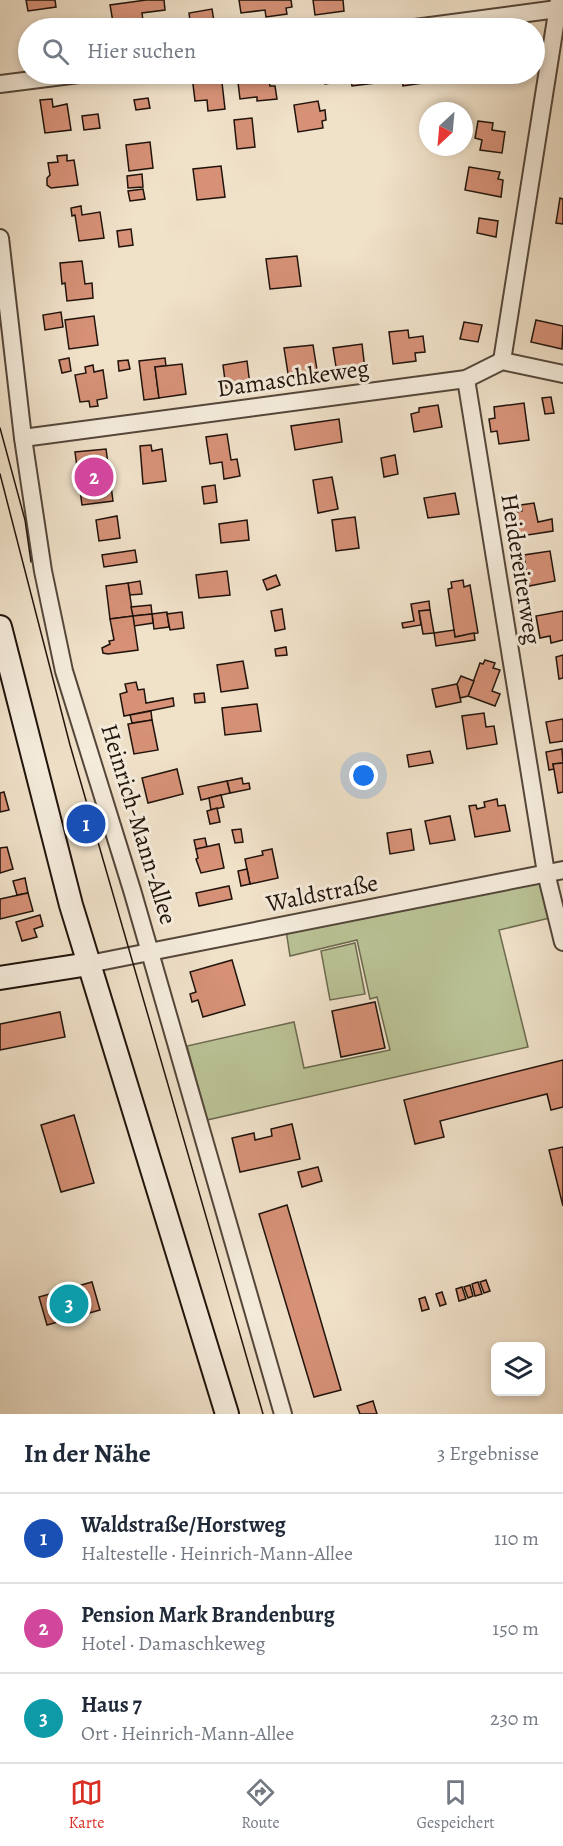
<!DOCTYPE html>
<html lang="de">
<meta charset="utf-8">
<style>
body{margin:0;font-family:Alegreya,serif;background:#f2f2f3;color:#1f2937}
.controls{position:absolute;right:18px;bottom:18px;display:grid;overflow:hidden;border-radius:9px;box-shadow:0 3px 9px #0003}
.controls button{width:54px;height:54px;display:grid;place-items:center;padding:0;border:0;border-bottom:2px solid #e0e1e3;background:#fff;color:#1f2937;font:30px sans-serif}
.compass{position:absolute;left:419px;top:102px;width:54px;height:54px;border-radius:50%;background:#fff;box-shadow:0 3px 9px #0003;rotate:206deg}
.you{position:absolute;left:364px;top:776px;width:21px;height:21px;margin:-15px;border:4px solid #fff;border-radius:50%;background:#1a73e8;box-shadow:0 0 0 9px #1a73e833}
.badge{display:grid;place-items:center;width:39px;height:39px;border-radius:50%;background:#d93025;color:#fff;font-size:20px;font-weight:700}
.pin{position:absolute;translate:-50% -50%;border:3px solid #fff;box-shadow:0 2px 6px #0006}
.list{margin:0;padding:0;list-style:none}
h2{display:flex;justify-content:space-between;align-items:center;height:78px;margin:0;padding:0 24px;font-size:26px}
h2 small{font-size:20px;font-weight:400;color:#747a83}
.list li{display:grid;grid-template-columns:39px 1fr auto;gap:18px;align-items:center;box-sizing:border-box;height:90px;padding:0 24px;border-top:2px solid #e0e1e3}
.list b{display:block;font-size:22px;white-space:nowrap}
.list p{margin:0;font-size:20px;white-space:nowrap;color:#747a83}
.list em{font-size:20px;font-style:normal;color:#747a83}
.icon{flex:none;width:33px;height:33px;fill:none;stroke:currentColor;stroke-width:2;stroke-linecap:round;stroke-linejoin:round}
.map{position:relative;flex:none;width:563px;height:1414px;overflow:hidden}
.search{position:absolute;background:#fff;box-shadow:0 3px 9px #0003;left:18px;right:18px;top:18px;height:66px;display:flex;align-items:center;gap:15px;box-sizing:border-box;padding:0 21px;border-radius:33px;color:#747a83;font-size:22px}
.sheet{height:348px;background:#fff}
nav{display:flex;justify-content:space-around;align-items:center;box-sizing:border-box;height:84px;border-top:2px solid #e0e1e3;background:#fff;font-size:16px;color:#747a83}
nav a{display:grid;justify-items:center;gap:3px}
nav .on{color:#d93025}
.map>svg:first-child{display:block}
.green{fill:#bac396;stroke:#6d6b50;stroke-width:1.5}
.building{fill:#d69177;stroke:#20130b;stroke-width:1.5}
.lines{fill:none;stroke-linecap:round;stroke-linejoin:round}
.street-casing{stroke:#54463a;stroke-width:20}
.secondary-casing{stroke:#20130b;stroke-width:26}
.street{stroke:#f5ecdc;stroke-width:16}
.secondary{stroke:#f5ecdc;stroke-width:22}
.tram{stroke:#20130b;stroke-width:1.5}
.labels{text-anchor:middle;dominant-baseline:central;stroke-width:6;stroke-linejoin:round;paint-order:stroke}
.street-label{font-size:24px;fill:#20130b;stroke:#f5ecdc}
</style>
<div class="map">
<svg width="563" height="1414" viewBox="0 0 563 1414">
<rect width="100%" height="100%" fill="#f0e1c9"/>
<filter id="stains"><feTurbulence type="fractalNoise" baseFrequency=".00333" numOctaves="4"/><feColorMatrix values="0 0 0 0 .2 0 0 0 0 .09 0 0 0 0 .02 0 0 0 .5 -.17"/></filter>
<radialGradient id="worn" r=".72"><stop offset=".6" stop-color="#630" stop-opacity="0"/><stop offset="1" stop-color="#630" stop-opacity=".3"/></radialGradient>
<g class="green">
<path d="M543 875 554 917 499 930 528 1047 207 1120 187 1046 294 1022 304 1068 390 1050 377 997 370 999 357 940 290 956 286 930Z"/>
<path d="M355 943 365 994 330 1000 321 951Z"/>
</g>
<g class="building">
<path d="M26 0H55L56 7 28 11Z"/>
<path d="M146 0H164L165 10 142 13 144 28H114L110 5Z"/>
<path d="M239 0H291L292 7 286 8 287 14 266 17 265 10 241 13Z"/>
<path d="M313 0H343L344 11 315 15Z"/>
<path d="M212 9 215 28H191L189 13Z"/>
<path d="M212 74H221L225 109 208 111 207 100 195 101 192 76Z"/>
<path d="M237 74H268L270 86H275L277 99 257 101V97L240 99Z"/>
<path d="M324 74H337L338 82 325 84Z"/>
<path d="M350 74H373L375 83 352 86Z"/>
<path d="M402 74H429L431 82 403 86Z"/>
<path d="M148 98 150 108 136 110 134 100Z"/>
<path d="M52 99 53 107 67 104 71 130 45 133 40 100Z"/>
<path d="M318 101 320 111 325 110 326 120 322 121 323 128 298 132 294 105Z"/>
<path d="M98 114 100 128 84 130 82 116Z"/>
<path d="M252 118 255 147 237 149 234 120Z"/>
<path d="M478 121 493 123 492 130 505 132 502 153 480 150 482 140 475 138Z"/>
<path d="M150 142 153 168 129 171 126 145Z"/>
<path d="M67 155V161L74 160 78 185 51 188 47 185V178L50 175 48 163 58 162 57 156Z"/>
<path d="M221 166 225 197 197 200 193 169Z"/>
<path d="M469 167 500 172 498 179 503 180 501 197 465 190Z"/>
<path d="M142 174 143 187 128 188 127 176Z"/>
<path d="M143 189 145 199 130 201 128 191Z"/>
<path d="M560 198 563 199V224L556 223Z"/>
<path d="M81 206 82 215 100 212 104 238 79 241 75 215 72 216 71 208Z"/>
<path d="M479 218 498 221 496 237 477 233Z"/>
<path d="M131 229 133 245 119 247 117 231Z"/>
<path d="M297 256 301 286 270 289 266 259Z"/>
<path d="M82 261 85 284 92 283 93 298 67 301 65 283 62 284 60 263Z"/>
<path d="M61 312 63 327 45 330 43 315Z"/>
<path d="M94 316 98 345 69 349 65 320Z"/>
<path d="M536 320 563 326 562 349 531 342Z"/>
<path d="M464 322 482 325 478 342 460 339Z"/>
<path d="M408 330 409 338 423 336 425 352 415 353 416 361 393 364 389 332Z"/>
<path d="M362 344 365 369 337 373 333 348Z"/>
<path d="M313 345 318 376 289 380 284 348Z"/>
<path d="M69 358 71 371 62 373 59 360Z"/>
<path d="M165 358 166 366 155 367 159 398 144 400 139 361Z"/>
<path d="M128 360 130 369 119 371 118 361Z"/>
<path d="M247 361 250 385 226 388 223 365Z"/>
<path d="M182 364 186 394 159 398 155 367Z"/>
<path d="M93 365 94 372 103 370 107 398 97 400 98 406 90 407 89 401 80 402 75 375 86 373 85 367Z"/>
<path d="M551 397 554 413 545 414 542 398Z"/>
<path d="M524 403 529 440 499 444 497 431 491 432 489 419 495 418 494 407Z"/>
<path d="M438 405 442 427 414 432 411 414 419 412V408Z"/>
<path d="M339 419 342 442 295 450 291 426Z"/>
<path d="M227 434 231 460 237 459 240 476 224 479 222 462 210 464 206 437Z"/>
<path d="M151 445 152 451 162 449 166 481 143 484 140 446Z"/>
<path d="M106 449 113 501 82 505 75 452Z"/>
<path d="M395 455 398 474 384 477 381 458Z"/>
<path d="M332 477 338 509 318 513 313 480Z"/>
<path d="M215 485 217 502 204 504 202 487Z"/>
<path d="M455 493 459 514 428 518 424 498Z"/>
<path d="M534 503 538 522 552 519 553 531 515 537 511 513 522 511 521 505Z"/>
<path d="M117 516 120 538 99 541 96 520Z"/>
<path d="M355 517 359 548 336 551 332 520Z"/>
<path d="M247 520 249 540 221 543 219 524Z"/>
<path d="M135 550 137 562 104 567 102 555Z"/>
<path d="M550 551 555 581 529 586 524 555Z"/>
<path d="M227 571 230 595 199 598 196 575Z"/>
<path d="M276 575 280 585 267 590 263 580Z"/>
<path d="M463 580 464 587 470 585 478 633 455 637 448 589 452 588 451 582Z"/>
<path d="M140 581 142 594 130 595 128 583Z"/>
<path d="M128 583 133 616 110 619 106 586Z"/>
<path d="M429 601 430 610 419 611 421 625 403 628 402 623 414 621 411 604Z"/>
<path d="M151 605 152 614 133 616 131 607Z"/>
<path d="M282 609 285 629 275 631 271 611Z"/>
<path d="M430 610 434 633 423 634 419 611Z"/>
<path d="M563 611V640L551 643 550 636 540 638 536 616Z"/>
<path d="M167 612 169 627 154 629 152 614Z"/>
<path d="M182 612 184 628 170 630 167 614Z"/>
<path d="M152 614 153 623 134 626 133 616Z"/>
<path d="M133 616 138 650 108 654 103 653 102 648 110 644 109 641 114 640 110 619Z"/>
<path d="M454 630 455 637 474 633 475 640 436 646 434 633Z"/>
<path d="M286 647 287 655 276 656 275 649Z"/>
<path d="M563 655V678L559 679 556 657Z"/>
<path d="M485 660 495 663 493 668 500 670 492 691 500 694 495 706 468 696 480 663 483 664Z"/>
<path d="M243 661 248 688 221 692 217 665Z"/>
<path d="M461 676 474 681 468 696 460 698 457 684Z"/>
<path d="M136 682 138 690 144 689 146 703 173 698 174 706 124 716 120 694 127 692 125 684Z"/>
<path d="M457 684 461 702 436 707 432 689Z"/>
<path d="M204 693 205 702 195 703 194 694Z"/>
<path d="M257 704 261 731 225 735 222 708Z"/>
<path d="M151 711 152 720 132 723 130 715Z"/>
<path d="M484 713 486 727 494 726 497 744 467 749 462 716Z"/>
<path d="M563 719V741L550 743 546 722Z"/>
<path d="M152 720 158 750 134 754 128 724Z"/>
<path d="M562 749 563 763 553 764 554 769 549 770 546 752Z"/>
<path d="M430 751 433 763 409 767 407 755Z"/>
<path d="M563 763V792L558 793 553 764Z"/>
<path d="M177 769 183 794 148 803 142 778Z"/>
<path d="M242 778 243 784 249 783 250 789 230 793 227 781Z"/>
<path d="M227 781 230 793 201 800 198 787Z"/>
<path d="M4 792 9 810 0 812V793Z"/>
<path d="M221 795 224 807 211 810 209 798Z"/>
<path d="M497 799 498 806 505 805 510 831 475 837 469 806 476 805 477 809 485 807 484 802Z"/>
<path d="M217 808 220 822 210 824 207 811Z"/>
<path d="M450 816 455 840 430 844 425 821Z"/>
<path d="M241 829 243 842 235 843 232 830Z"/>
<path d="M411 829 414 850 390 854 387 833Z"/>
<path d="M205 838 207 847 196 849 194 840Z"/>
<path d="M219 844 224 868 201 873 196 859 198 858 196 849Z"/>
<path d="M7 847 13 869 0 873V848Z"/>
<path d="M272 849 278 878 250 884 245 859 263 855 262 851Z"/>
<path d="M247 869 250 884 241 886 238 871Z"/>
<path d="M25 878 28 893 17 895 13 881Z"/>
<path d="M229 886 232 899 199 906 196 893Z"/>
<path d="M28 893 33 911 0 919V899Z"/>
<path d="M40 915 43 926 34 929 37 937 22 941 16 922Z"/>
<path d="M232 960 245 1005 203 1017 198 1000 192 1002 190 994 196 992 190 972Z"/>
<path d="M375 1002 385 1048 341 1057 332 1011Z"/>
<path d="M60 1012 65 1037 0 1050V1024Z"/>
<path d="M563 1060V1107L551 1110 547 1094 440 1121 444 1137 415 1144 404 1100Z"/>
<path d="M74 1115 94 1183 61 1192 41 1125Z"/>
<path d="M292 1124 300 1159 240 1172 232 1138 254 1133 255 1140 272 1136 271 1129Z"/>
<path d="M563 1147V1206L549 1150Z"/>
<path d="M318 1167 322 1181 302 1187 298 1172Z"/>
<path d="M287 1205 341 1390 314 1397 259 1214Z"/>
<path d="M486 1280 490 1291 484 1293 480 1282Z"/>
<path d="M92 1282 100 1310 47 1325 39 1297Z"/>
<path d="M478 1282 482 1294 475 1296 472 1284Z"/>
<path d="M470 1285 473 1296 468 1298 464 1287Z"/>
<path d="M462 1287 466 1299 459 1301 456 1289Z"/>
<path d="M442 1292 446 1304 440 1306 436 1294Z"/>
<path d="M425 1297 429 1309 422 1311 419 1299Z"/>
<path d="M373 1401 377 1414H360L357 1406Z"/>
</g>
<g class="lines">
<defs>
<g id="street">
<path d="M415 28 557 9"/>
<path d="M0 84 79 74"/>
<path d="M0 238 23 438 43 571 64 671 132 890 283 1414"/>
<path d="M502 361 559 0"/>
<path d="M466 379 546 873 563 942"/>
<path d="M23 438 466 379 502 361 563 374"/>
<path d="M89 964 563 870"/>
</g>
<g id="secondary">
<path d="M0 627 71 905 227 1414"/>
<path d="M0 978 89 964"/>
</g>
</defs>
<use href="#street" class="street-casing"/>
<use href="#secondary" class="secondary-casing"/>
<use href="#street" class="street"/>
<use href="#secondary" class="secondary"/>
<g class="tram">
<path d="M0 428 25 520 31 562"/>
<path d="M0 474 70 745 263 1414"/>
</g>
</g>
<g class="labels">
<g class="street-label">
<text transform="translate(293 378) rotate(-8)">Damaschkeweg</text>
<text transform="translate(521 569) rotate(81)">Heidereiterweg</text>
<text transform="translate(139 824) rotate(73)">Heinrich-Mann-Allee</text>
<text transform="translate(322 893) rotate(-11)">Waldstraße</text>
</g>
</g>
<rect width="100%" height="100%" filter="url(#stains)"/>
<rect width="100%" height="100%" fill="url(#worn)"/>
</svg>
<div class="controls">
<button><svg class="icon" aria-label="layers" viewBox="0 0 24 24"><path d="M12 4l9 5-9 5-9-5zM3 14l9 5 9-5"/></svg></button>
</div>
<svg class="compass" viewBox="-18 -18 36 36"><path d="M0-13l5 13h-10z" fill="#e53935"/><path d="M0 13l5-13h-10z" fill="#747a83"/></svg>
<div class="you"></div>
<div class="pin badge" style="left:86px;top:824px;background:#1a4fb4">1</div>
<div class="pin badge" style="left:94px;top:477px;background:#d1479c">2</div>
<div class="pin badge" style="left:69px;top:1304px;background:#0f9aa8">3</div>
<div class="search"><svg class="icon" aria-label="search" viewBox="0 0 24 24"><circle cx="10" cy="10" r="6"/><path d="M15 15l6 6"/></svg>Hier suchen</div>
</div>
<section class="sheet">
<h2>In der Nähe<small>3 Ergebnisse</small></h2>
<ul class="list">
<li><span class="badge" style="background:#1a4fb4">1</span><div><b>Waldstraße/Horstweg</b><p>Haltestelle · Heinrich-Mann-Allee</p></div><em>110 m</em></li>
<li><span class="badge" style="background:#d1479c">2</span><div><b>Pension Mark Brandenburg</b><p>Hotel · Damaschkeweg</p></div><em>150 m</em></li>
<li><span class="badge" style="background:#0f9aa8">3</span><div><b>Haus 7</b><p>Ort · Heinrich-Mann-Allee</p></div><em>230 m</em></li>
</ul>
</section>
<nav>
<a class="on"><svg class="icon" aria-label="map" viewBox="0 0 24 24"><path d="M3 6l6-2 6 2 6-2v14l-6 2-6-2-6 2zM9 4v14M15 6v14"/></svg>Karte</a>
<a><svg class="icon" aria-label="directions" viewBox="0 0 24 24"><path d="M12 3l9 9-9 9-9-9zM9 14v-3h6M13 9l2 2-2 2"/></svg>Route</a>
<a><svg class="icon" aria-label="saved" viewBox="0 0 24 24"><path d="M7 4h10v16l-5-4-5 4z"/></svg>Gespeichert</a>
</nav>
